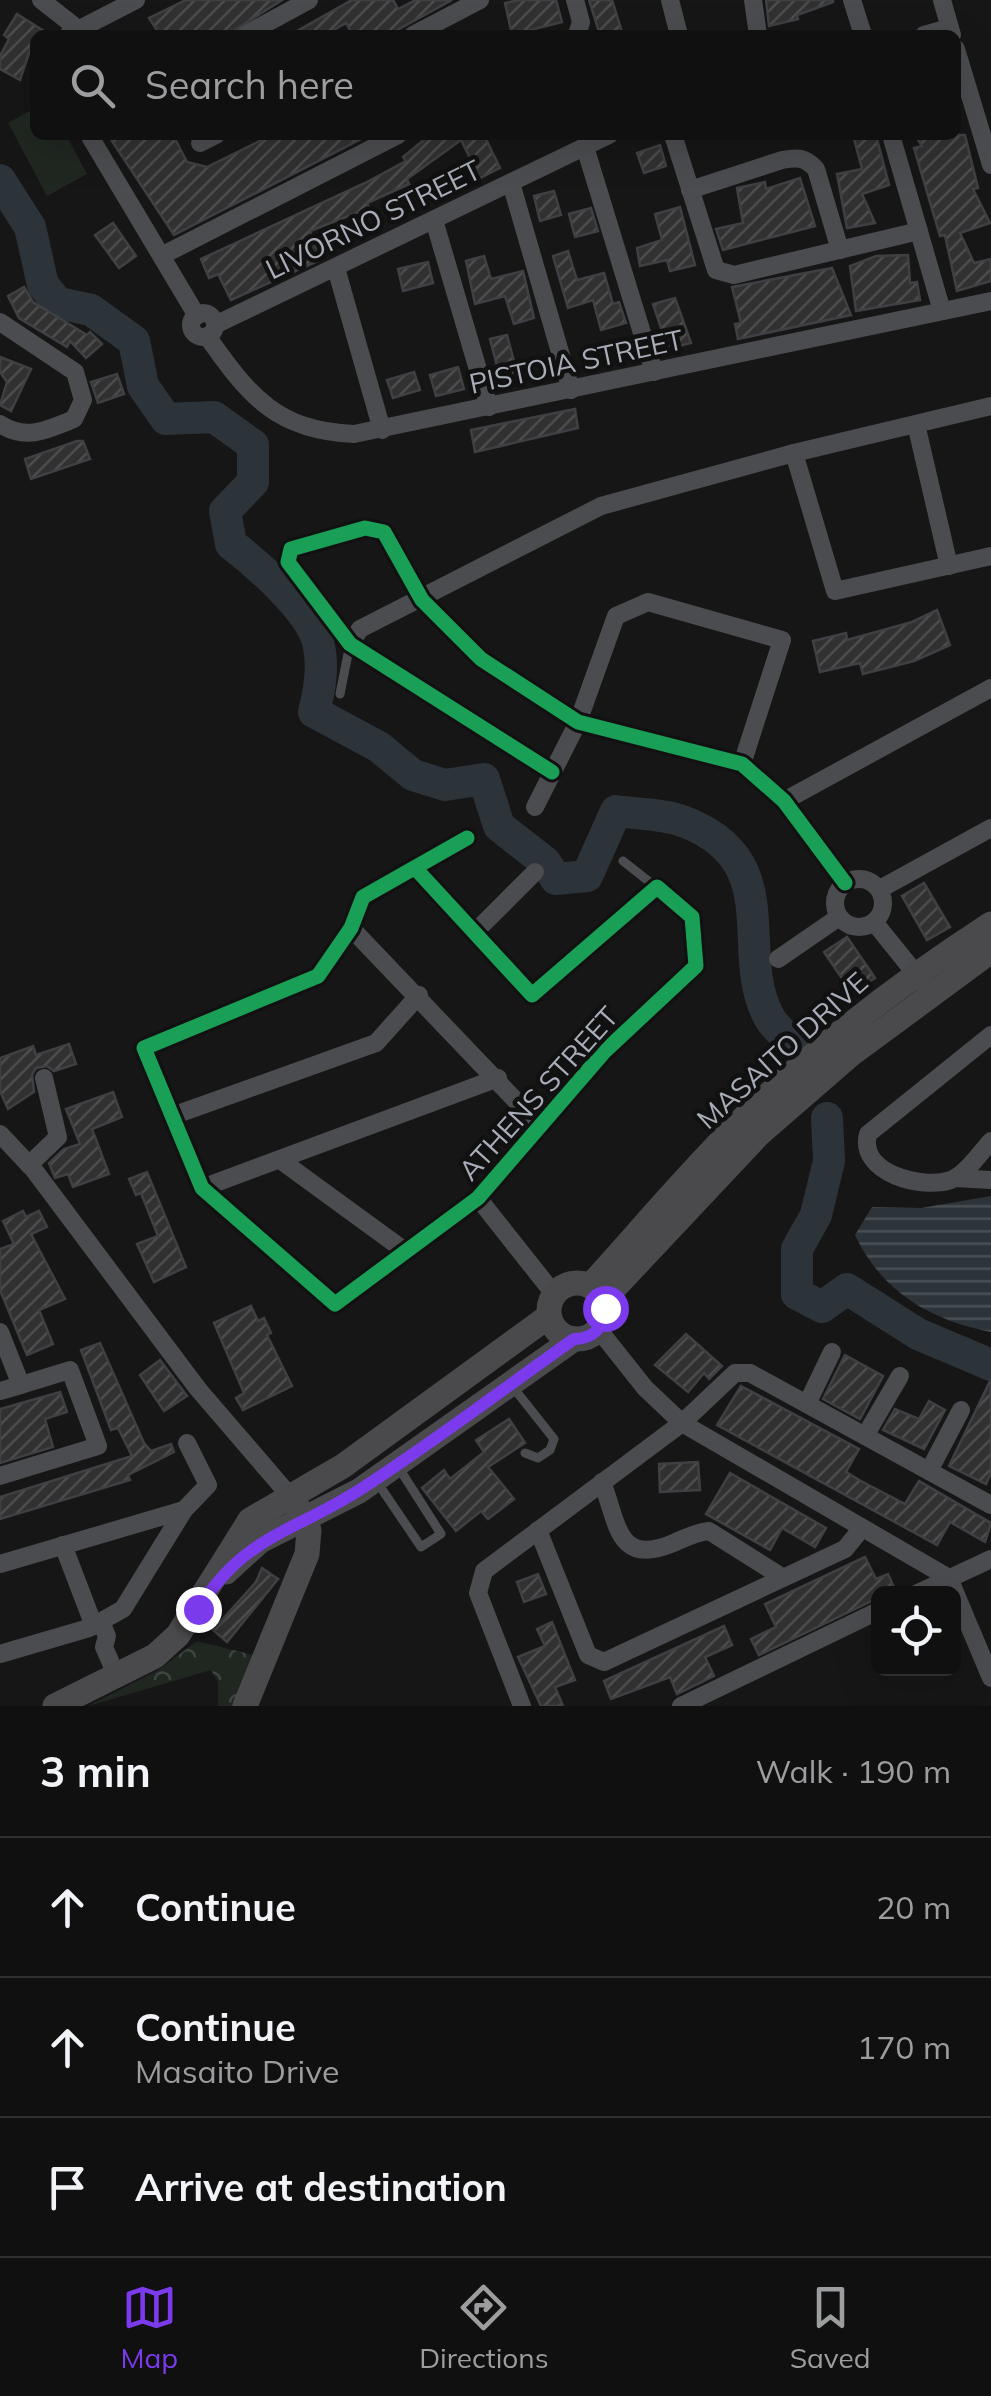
<!DOCTYPE html>
<meta charset="utf-8">
<style>
body{margin:0;font-family:Mulish,sans-serif;background:#1e1e1f;color:#f1f3f6}
.controls{position:absolute;right:30px;bottom:30px;display:grid;overflow:hidden;border-radius:15px;box-shadow:0 10px 40px #0002}
.controls button{width:90px;height:90px;display:grid;place-items:center;padding:0;border:0;border-bottom:2px solid #303031;background:#101011;color:#f1f3f6;font:50px sans-serif}
.stop{position:absolute;width:30px;height:30px;margin:-22px;border:8px solid #7c3aed;border-radius:50%;background:#fff}
.stop.end{background:#7c3aed;border-color:#fff;box-shadow:0 2px 10px #0008}
.list{margin:0;padding:0;list-style:none}
h2{display:flex;justify-content:space-between;align-items:center;height:130px;margin:0;padding:0 40px;font-size:42px}
h2 small{font-size:32px;font-weight:400;color:#9c9d9f}
.list li{display:grid;grid-template-columns:65px 1fr auto;gap:30px;align-items:center;box-sizing:border-box;height:140px;padding:0 40px;border-top:2px solid #303031}
.list b{display:block;font-size:38px;white-space:nowrap}
.list p{margin:0;font-size:32px;white-space:nowrap;color:#9c9d9f}
.list em{font-size:32px;font-style:normal;color:#9c9d9f}
.icon{flex:none;width:55px;height:55px;fill:none;stroke:currentColor;stroke-width:2;stroke-linecap:round;stroke-linejoin:round}
.map{position:relative;flex:none;width:991px;height:1706px;overflow:hidden}
.search{position:absolute;background:#101011;box-shadow:0 10px 40px #0002;left:30px;right:30px;top:30px;height:110px;display:flex;align-items:center;gap:25px;box-sizing:border-box;padding:0 35px;border-radius:15px;color:#9c9d9f;font-size:38px}
.sheet{height:550px;background:#101011}
nav{display:flex;justify-content:space-around;align-items:center;box-sizing:border-box;height:140px;border-top:2px solid #303031;background:#101011;font-size:28px;color:#9c9d9f}
nav a{display:grid;justify-items:center;gap:5px}
nav .on{color:#7c3aed}
.map>svg:first-child{display:block}
.green{fill:#202721}
.forest{fill:url(#forest-crowns)}
.water{fill:url(#water-rules)}
.lines{fill:none;stroke-linecap:round;stroke-linejoin:round}
.river{stroke:#2c343a;stroke-width:32}
.building{fill:url(#building-hatch);stroke:#3f4043;stroke-width:2.5}
.lane{stroke:#4b4c4f;stroke-width:9}
.street{stroke:#4b4c4f;stroke-width:18}
.secondary{stroke:#4a4a4d;stroke-width:25}
.cycleway-casing{stroke:#111112;stroke-width:21}
.cycleway{stroke:#1a9f57;stroke-width:15}
.route{stroke:#7c3aed;stroke-width:12}
.labels{text-anchor:middle;dominant-baseline:central;stroke-width:9;stroke-linejoin:round;paint-order:stroke}
.street-label{font-size:28px;fill:#a8adb7;stroke:#111112}
</style>
<div class="map">
<svg width="991" height="1706" viewBox="0 0 991 1706">
<defs>
<pattern id="forest-crowns" width="20" height="18" patternUnits="userSpaceOnUse" patternTransform="scale(2.5)"><rect width="20" height="18" fill="#202721"/><path d="M2 6a3 3 0 1 1 6 0M12 15a3 3 0 1 1 6 0" fill="none" stroke="#3e443f"/></pattern>
<pattern id="water-rules" width="6" height="5" patternUnits="userSpaceOnUse" patternTransform="scale(2.5)"><rect width="6" height="5" fill="#2c343a"/><path d="M0 2.5h6" fill="none" stroke="#484f54"/></pattern>
<pattern id="building-hatch" width="6" height="6" patternUnits="userSpaceOnUse" patternTransform="scale(2.5)"><rect width="6" height="6" fill="#313132"/><path d="M-1 1l2-2M0 6l6-6M5 7l2-2" fill="none" stroke="#4c4c4d"/></pattern>
</defs>
<rect width="100%" height="100%" fill="#161617"/>
<path class="green" d="M35 108V135H66L87 174 47 196 8 123Z"/>
<path class="forest" d="M197 1641 257 1656 238 1706H218V1682L211 1670 88 1706 157 1671Z"/>
<path class="water" d="M991 1196V1332C930 1320 882 1292 855 1235L872 1207 921 1208Z"/>
<g class="lines">
<g class="river">
<path d="M0 180 30 227 43 285 58 303 91 310 134 341 143 386 166 419 214 417 253 445V482L225 511 231 544C257 564 310 610 318 642 324 665 320 689 314 712L379 747 413 775 445 785 484 779 499 826 545 862 556 879 587 876 616 811C638 814 665 814 685 822 788 862 733 951 769 1017 775 1028 787 1037 796 1046"/>
<path d="M827 1118 829 1161 816 1215 797 1249V1294L822 1307 847 1289 918 1334 991 1365"/>
</g>
</g>
<g class="building">
<path d="M186 0H282L227 35H160L149 18Z"/>
<path d="M352 0H393L398 9 416 0H452L388 35H353L346 23 325 35H290Z"/>
<path d="M519 0H556L562 22 530 30 532 35H512L505 3Z"/>
<path d="M589 0H612L623 35H600Z"/>
<path d="M766 0H833V2L797 15 798 19 769 26Z"/>
<path d="M17 14 44 31 35 35 20 80 0 69V56L9 39 4 35Z"/>
<path d="M108 135H173L187 162 207 167 272 135H369L174 235Z"/>
<path d="M430 135H484L500 168 480 178 461 140 407 179 409 184 367 203 369 208 310 231 322 259 231 300 218 274 209 278 201 259 365 183 406 161 403 157Z"/>
<path d="M853 135H876L889 185 862 194 875 223 847 228 837 174 862 169Z"/>
<path d="M915 135H965L978 188 973 189 990 223 960 233 974 263 991 259V281L957 291 945 235 940 236 914 148 922 146Z"/>
<path d="M660 145 666 166 644 173 637 153Z"/>
<path d="M800 178 815 226 723 250 716 229 743 223 737 188 765 182 766 189Z"/>
<path d="M554 191 561 215 540 221 534 196Z"/>
<path d="M680 207 695 265 670 271 667 260 640 266 637 248 662 240 655 214Z"/>
<path d="M591 208 598 231 575 237 569 214Z"/>
<path d="M113 223 136 256 119 268 95 235Z"/>
<path d="M568 251 577 280 604 273 613 304 619 302 626 323 601 330 593 300 568 308 553 256Z"/>
<path d="M908 255 910 283 917 282 920 300 856 311 850 266 876 256Z"/>
<path d="M484 256 491 279 523 271 534 318 514 324 505 296 475 304 466 261Z"/>
<path d="M428 262 433 283 403 291 398 269Z"/>
<path d="M832 268 851 315 738 339 735 324 741 323 732 287Z"/>
<path d="M24 287 33 302 87 335 90 332 102 344 86 358 70 341 67 347 19 318 8 296Z"/>
<path d="M675 298 691 343 668 349 653 304Z"/>
<path d="M507 335 519 380 502 385 490 339Z"/>
<path d="M0 357 31 369 11 411 0 405 7 382 0 372Z"/>
<path d="M458 367 464 389 436 396 430 375Z"/>
<path d="M414 372 420 390 393 398 387 380Z"/>
<path d="M117 374 124 394 98 403 91 382Z"/>
<path d="M575 409 578 428 475 452 471 430Z"/>
<path d="M77 441H83L90 459 31 479 25 459Z"/>
<path d="M937 610 950 645 914 661 863 674 860 663 820 672 813 641 846 633 847 640 912 622Z"/>
<path d="M924 883 950 927 927 940 902 896Z"/>
<path d="M847 937 875 978 852 993 824 952Z"/>
<path d="M69 1044 76 1064 54 1071 47 1066 36 1068 32 1075 34 1092 8 1109 0 1091V1058L33 1046 36 1055Z"/>
<path d="M113 1092 122 1117 92 1129 109 1174 73 1187 68 1174 55 1178 49 1163 64 1149 80 1144 66 1109Z"/>
<path d="M147 1172 186 1267 154 1282 137 1244 158 1236 141 1193 136 1195 129 1179Z"/>
<path d="M23 1211 26 1217 39 1211 47 1227 31 1234 65 1299 39 1310 53 1344 27 1355 0 1290V1249L14 1244 3 1221Z"/>
<path d="M251 1306 258 1321 264 1318 271 1333 267 1335 292 1386 243 1410 236 1398 244 1393 214 1323Z"/>
<path d="M686 1334 722 1366 709 1379 704 1373 688 1392 655 1365Z"/>
<path d="M100 1343 144 1443 151 1451 171 1444 174 1452 128 1475 130 1480 0 1519V1497L132 1456 118 1428 111 1430 81 1350Z"/>
<path d="M845 1355 883 1376 860 1419 823 1399Z"/>
<path d="M160 1360 187 1396 164 1411 140 1375Z"/>
<path d="M991 1379V1473L986 1484 949 1466Z"/>
<path d="M741 1386 859 1449 846 1472 861 1481 905 1504 919 1481 991 1523 985 1542 950 1522 937 1545 717 1425Z"/>
<path d="M60 1392 67 1412 45 1419 53 1447 0 1463V1409Z"/>
<path d="M929 1401 945 1410 924 1449 883 1430 895 1409 919 1419Z"/>
<path d="M509 1419 525 1443 488 1467 514 1499 488 1519 481 1511 456 1531 422 1488 444 1470 450 1479 484 1452 476 1440Z"/>
<path d="M698 1462 700 1490 660 1492 659 1464Z"/>
<path d="M730 1473 826 1528 815 1547 782 1528 770 1550 706 1514Z"/>
<path d="M865 1557 876 1579 888 1574 897 1594H874L876 1599 759 1655 751 1639 776 1627 765 1604Z"/>
<path d="M262 1568 278 1579 227 1642 213 1630 256 1582Z"/>
<path d="M538 1574 546 1594 524 1602 517 1582Z"/>
<path d="M552 1622 575 1680 555 1687 563 1706H541L518 1657 545 1646 537 1629Z"/>
<path d="M724 1626 732 1645 705 1657 714 1676 677 1694 670 1677 611 1699 604 1681Z"/>
</g>
<g class="lines">
<g class="lane">
<path d="M340 694 350 644"/>
<path d="M623 861 656 887"/>
<path d="M512 1386 554 1439 550 1450 538 1458 525 1453"/>
<path d="M377 1482 421 1547 441 1534 397 1465"/>
</g>
<g class="street">
<path d="M41 0 78 29"/>
<path d="M575 0 581 22 577 35"/>
<path d="M670 0 679 35"/>
<path d="M753 0 758 35"/>
<path d="M852 0 863 35"/>
<path d="M942 0 952 35"/>
<path d="M68 35 136 0"/>
<path d="M245 35 309 0"/>
<path d="M413 35 480 0"/>
<path d="M924 35 949 28"/>
<path d="M956 49 991 165"/>
<path d="M89 135 197 316"/>
<path d="M673 135 716 270 734 275 919 231"/>
<path d="M891 135 942 311"/>
<path d="M200 143 216 135"/>
<path d="M585 147 654 372"/>
<path d="M511 183 571 390"/>
<path d="M690 190 782 160C797 157 805 157 816 169L840 250"/>
<path d="M434 220 489 407"/>
<path d="M163 255 398 135"/>
<path d="M336 268 382 430"/>
<circle cx="203" cy="325" r="12"/>
<path d="M0 322 75 372 83 400 74 419C47 430 26 441 0 424"/>
<path d="M215 325 609 135"/>
<path d="M207 336C249 396 277 431 354 434L991 301"/>
<path d="M916 424 949 566"/>
<path d="M794 453 835 591 991 556"/>
<path d="M350 644 360 629 601 506 794 453 991 406"/>
<path d="M552 772 350 644 288 562 291 549 365 528 384 532 422 600 481 659 578 722 742 764 784 801 845 883"/>
<path d="M784 801 991 688"/>
<path d="M535 807 578 722 616 616 648 602 782 640 742 764"/>
<path d="M416 869 532 995 657 887 692 917 696 966 604 1052 478 1198 335 1304 202 1188 144 1048 318 976 351 928 363 897 467 838"/>
<circle cx="859" cy="903" r="24"/>
<path d="M880 889 991 828"/>
<path d="M874 922 932 994"/>
<path d="M351 928 540 1126"/>
<path d="M475 932 535 872"/>
<path d="M778 959 839 917"/>
<path d="M991 1035 868 1134C858 1173 922 1190 951 1180 966 1174 980 1153 991 1141"/>
<path d="M175 1115 376 1043 419 995"/>
<path d="M0 1134 34 1170 198 1389 290 1496"/>
<path d="M283 1162 405 1251"/>
<path d="M29 1165 58 1137 44 1078"/>
<path d="M955 1178 991 1180"/>
<path d="M202 1188 498 1078"/>
<path d="M478 1198 554 1294"/>
<path d="M599 1330 645 1388 682 1423 949 1578 991 1678"/>
<path d="M0 1332 21 1385 0 1391"/>
<path d="M807 1404 832 1352"/>
<path d="M865 1436 900 1376"/>
<path d="M929 1471 961 1410"/>
<path d="M0 1476 98 1446 70 1370 21 1385"/>
<path d="M602 1482C618 1523 617 1566 671 1544 683 1539 696 1532 709 1531L782 1577"/>
<path d="M184 1510 208 1485 187 1443"/>
<path d="M538 1530 588 1655 604 1662 845 1549 862 1528"/>
<path d="M63 1545 94 1626"/>
<path d="M0 1564 184 1510 123 1609 89 1628 0 1654"/>
<path d="M916 1594 991 1559"/>
<path d="M101 1622 107 1636 104 1647 117 1677"/>
<path d="M522 1706 478 1593 484 1571 682 1423 735 1373H750L991 1505"/>
<path d="M681 1706 878 1611"/>
</g>
<g class="secondary">
<circle cx="577" cy="1311" r="28"/>
<path d="M590 1286C641 1230 691 1170 745 1117 820 1044 903 981 991 924"/>
<path d="M603 1300 759 1134 850 1055 991 951"/>
<path d="M226 1572 260 1541 359 1491 574 1339"/>
<path d="M55 1706 155 1656 178 1635 250 1520 343 1466 549 1316"/>
<path d="M245 1706 307 1554 309 1530 297 1506"/>
</g>
<defs>
<g id="cycleway">
<path d="M552 772 350 644 288 562 291 549 365 528 384 532 422 600 481 659 578 722 742 764 784 801 845 883"/>
<path d="M416 869 532 995 657 887 692 917 696 966 604 1052 478 1198 335 1304 202 1188 144 1048 318 976 351 928 363 897 467 838"/>
</g>
</defs>
<use href="#cycleway" class="cycleway-casing"/>
<use href="#cycleway" class="cycleway"/>
</g>
<g class="lines">
<path class="route" d="M198 1609C246 1534 293 1533 361 1489 434 1442 503 1389 574 1339 593 1339 605 1327 605 1308"/>
</g>
<g class="labels">
<g class="street-label">
<text transform="translate(373 219) rotate(-26)">LIVORNO STREET</text>
<text transform="translate(576 361) rotate(-12)">PISTOIA STREET</text>
<text transform="translate(782 1050) rotate(-42)">MASAITO DRIVE</text>
<text transform="translate(538 1093) rotate(-48)">ATHENS STREET</text>
</g>
</g>
</svg>
<div class="controls">
<button><svg class="icon" aria-label="locate" viewBox="0 0 24 24"><circle cx="12" cy="12" r="6"/><path d="M12 2v4M12 18v4M2 12h4M18 12h4"/></svg></button>
</div>
<div class="stop" style="left:605px;top:1308px"></div>
<div class="stop end" style="left:198px;top:1609px"></div>
<div class="search"><svg class="icon" aria-label="search" viewBox="0 0 24 24"><circle cx="10" cy="10" r="6"/><path d="M15 15l6 6"/></svg>Search here</div>
</div>
<section class="sheet">
<h2>3 min<small>Walk · 190 m</small></h2>
<ul class="list">
<li><svg class="icon" aria-label="ahead" viewBox="0 0 24 24"><path d="M12 20V5M6 11l6-6 6 6"/></svg><div><b>Continue</b></div><em>20 m</em></li>
<li><svg class="icon" aria-label="ahead" viewBox="0 0 24 24"><path d="M12 20V5M6 11l6-6 6 6"/></svg><div><b>Continue</b><p>Masaito Drive</p></div><em>170 m</em></li>
<li><svg class="icon" aria-label="arrive" viewBox="0 0 24 24"><path d="M6 21V4h12l-3 4 3 4H6"/></svg><div><b>Arrive at destination</b></div></li>
</ul>
</section>
<nav>
<a class="on"><svg class="icon" aria-label="map" viewBox="0 0 24 24"><path d="M3 6l6-2 6 2 6-2v14l-6 2-6-2-6 2zM9 4v14M15 6v14"/></svg>Map</a>
<a><svg class="icon" aria-label="directions" viewBox="0 0 24 24"><path d="M12 3l9 9-9 9-9-9zM9 14v-3h6M13 9l2 2-2 2"/></svg>Directions</a>
<a><svg class="icon" aria-label="saved" viewBox="0 0 24 24"><path d="M7 4h10v16l-5-4-5 4z"/></svg>Saved</a>
</nav>
